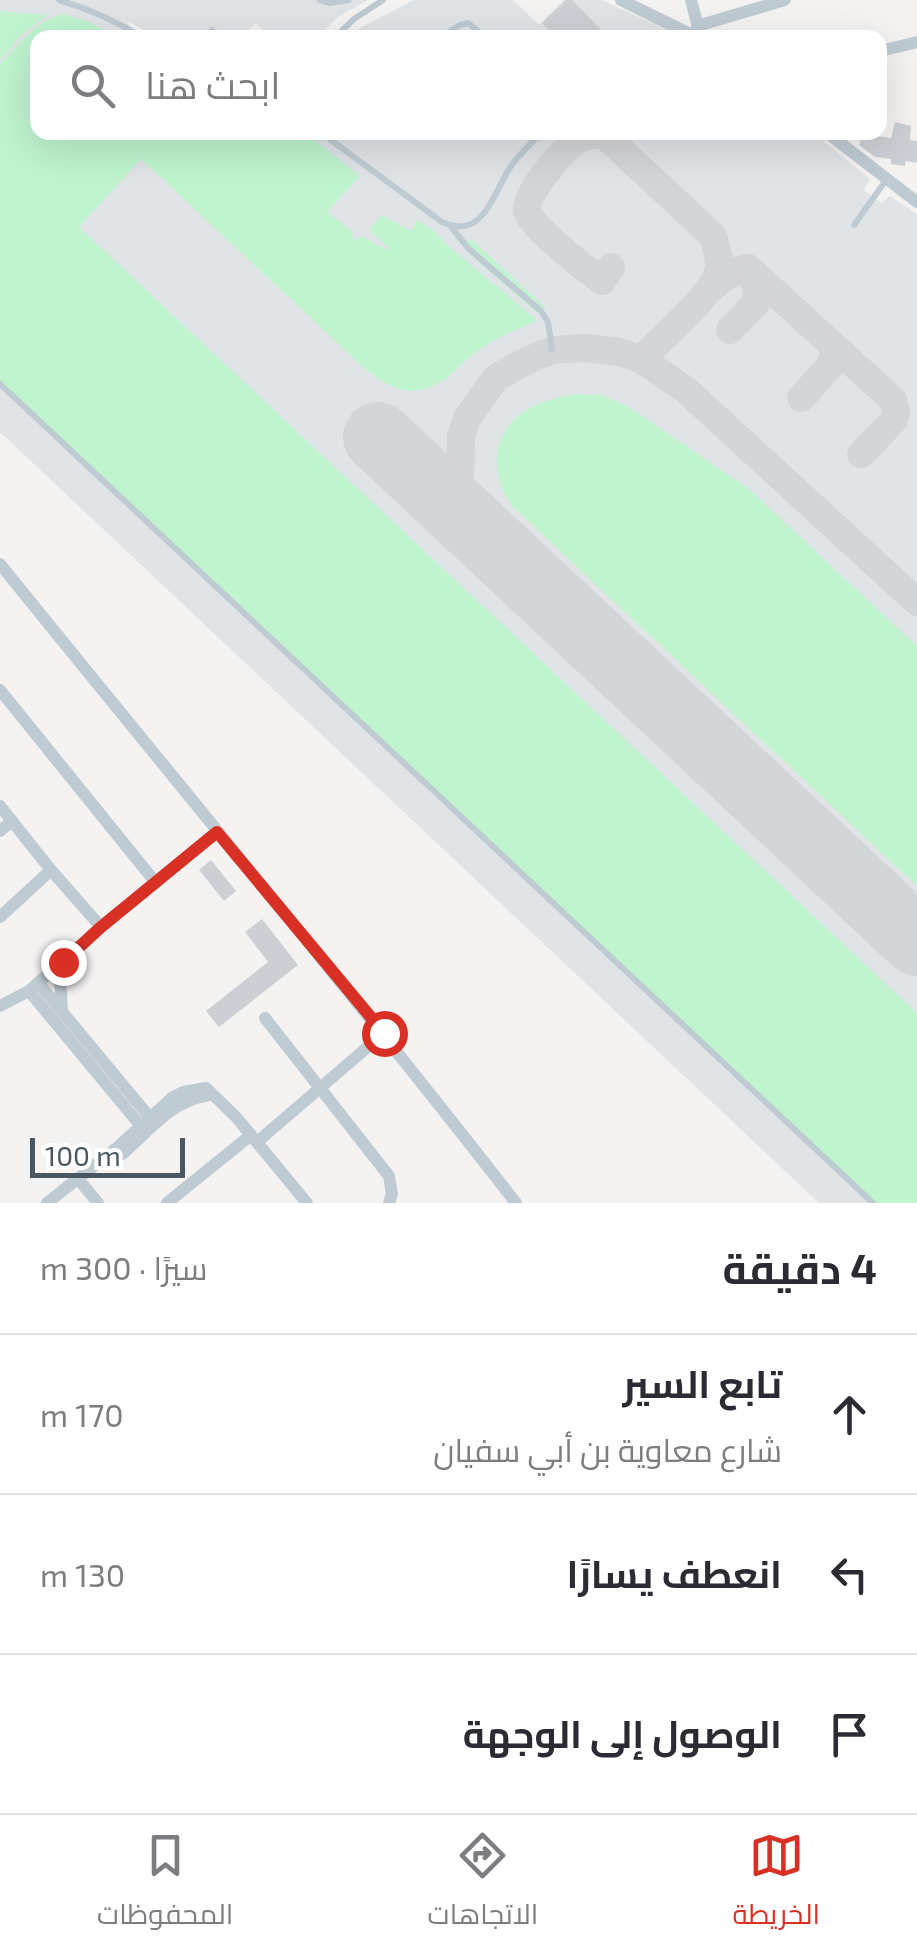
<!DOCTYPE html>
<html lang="ar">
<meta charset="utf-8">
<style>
body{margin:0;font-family:"Exo 2",Cairo,sans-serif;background:#f2f2f3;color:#2b2b33;direction:rtl}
.scale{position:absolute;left:30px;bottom:25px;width:155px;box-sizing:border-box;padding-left:10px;border:5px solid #485762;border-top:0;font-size:28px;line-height:35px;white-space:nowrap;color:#485762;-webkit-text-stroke:8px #fff;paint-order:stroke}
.stop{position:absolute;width:30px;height:30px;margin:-22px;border:8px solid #d93025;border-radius:50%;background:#fff}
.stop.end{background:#d93025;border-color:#fff;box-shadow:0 2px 10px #0008}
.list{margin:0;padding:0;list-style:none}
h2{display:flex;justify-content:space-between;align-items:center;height:130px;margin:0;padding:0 40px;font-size:42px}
h2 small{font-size:32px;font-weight:400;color:#7c7c81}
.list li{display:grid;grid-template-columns:65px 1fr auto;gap:30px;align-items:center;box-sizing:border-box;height:160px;padding:0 40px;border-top:2px solid #e1e1e2}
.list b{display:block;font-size:38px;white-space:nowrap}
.list p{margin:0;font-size:32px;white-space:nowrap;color:#7c7c81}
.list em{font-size:32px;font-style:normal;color:#7c7c81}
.icon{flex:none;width:55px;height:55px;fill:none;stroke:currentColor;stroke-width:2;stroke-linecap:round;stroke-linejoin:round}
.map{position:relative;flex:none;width:917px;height:1203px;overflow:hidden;direction:ltr}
.search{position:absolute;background:#fff;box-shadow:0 10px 40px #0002;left:30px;right:30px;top:30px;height:110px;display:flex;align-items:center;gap:25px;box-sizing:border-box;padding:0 35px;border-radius:20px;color:#7c7c81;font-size:38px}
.sheet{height:610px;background:#fff}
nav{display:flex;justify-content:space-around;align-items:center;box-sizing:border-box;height:140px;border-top:2px solid #e1e1e2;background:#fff;font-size:28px;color:#7c7c81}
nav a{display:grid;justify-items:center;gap:5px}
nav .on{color:#d93025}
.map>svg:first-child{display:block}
.airport{fill:#e1e4e7}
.green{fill:#bff4cf}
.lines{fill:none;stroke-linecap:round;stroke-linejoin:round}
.taxiway{stroke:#d4d5d8;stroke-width:28}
.runway{stroke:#d4d5d8;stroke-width:70}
.building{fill:#ccd0d5}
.lane{stroke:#bfcbd3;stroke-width:6}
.street{stroke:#bfcbd3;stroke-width:12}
.route{stroke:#d93025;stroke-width:12}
</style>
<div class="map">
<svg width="917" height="1203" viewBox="0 0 917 1203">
<rect width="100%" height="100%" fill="#f5f2f2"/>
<g class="airport">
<path d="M0 0H368L338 17 317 37H269L256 23 240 37H224L222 35 220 38 156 37 129 22 121 35 123 37 38 38V132L814 133 870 179 864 190 881 203 890 196 917 214V1203H819L0 432Z"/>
<path d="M413 0H513L539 25 564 0H602L683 37 350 38 349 34Z"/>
</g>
<g class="green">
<path d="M0 11 48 15 21 35 0 60Z"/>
<path d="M64 14 89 22 118 37 38 38V132L306 133 360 176 327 212 352 231 354 241 361 236 388 250 389 248 369 230 381 215 411 231 417 220 431 228 451 248 535 318 536 322C513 330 493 340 472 355 464 361 457 370 449 376 416 402 391 390 363 367L141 159 79 227 917 1013V1203H874L258 622 0 382V64C20 44 34 21 64 14Z"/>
<path d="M471 239 545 307 537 313 467 252 464 247Z"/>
<path d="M574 394 602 395 629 407 749 489 917 646V886L512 506C489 473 490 432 528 409 542 401 558 398 574 394Z"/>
</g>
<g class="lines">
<g class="taxiway">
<path d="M610 132 612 142 713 236C716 246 720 258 719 268 715 294 661 339 641 359"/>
<path d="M611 267 602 281C588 271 530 226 527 211 524 195 557 158 569 146 575 140 589 134 598 135 603 135 608 139 612 142"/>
<path d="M712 288C723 278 733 270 748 268L893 400 896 412 894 420 861 454"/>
<path d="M730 330 756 303 757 289 748 270"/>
<path d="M801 398 830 366 835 348"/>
<path d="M483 534 460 485 461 437 467 418 496 378 522 363 552 350 586 348 619 352 641 359 686 390 917 602"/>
</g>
<path class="runway" d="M378 437 917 941"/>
</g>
<g class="building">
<path d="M566 0H572L609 38H556L542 23Z"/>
<path d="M895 122 911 126 910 140 917 141V163L906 161 905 166 891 164V159L875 157 859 145 862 134 891 138Z"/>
<path d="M211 860 236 891 224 901 199 870Z"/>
<path d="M262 919 298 965 219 1027 206 1011 268 962 245 932Z"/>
</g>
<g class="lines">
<g class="lane">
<path d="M59 0C90 9 116 21 144 38"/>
<path d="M319 0 329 3 349 0"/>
<path d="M212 38V30"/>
<path d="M334 38 354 19 383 0"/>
<path d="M439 38 460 25 468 23 487 38"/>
<path d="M320 132 442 222C483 241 493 194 509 169 518 155 531 144 542 132"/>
<path d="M854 225 886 180"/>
<path d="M451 227 469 249 541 311 548 322 552 350"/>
<path d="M0 384 873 1203"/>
</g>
<g class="street">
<path d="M621 0 698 38"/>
<path d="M691 0 699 31"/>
<path d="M697 26 785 0"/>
<path d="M880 51 917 42"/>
<path d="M826 132 917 202"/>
<path d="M0 564C172 777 348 987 516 1203"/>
<path d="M0 690 156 883"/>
<path d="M0 806 51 870 101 927"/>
<path d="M0 831 12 821"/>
<path d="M0 917 51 870"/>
<path d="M39 984 152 1120"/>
<path d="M29 991 145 1131"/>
<path d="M0 1006 29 991 101 927 217 832"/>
<path d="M62 1010 60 979 63 962"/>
<path d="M265 1018 389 1176 392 1194 389 1203"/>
<path d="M257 1142 384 1033"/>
<path d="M121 1155C146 1134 172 1100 206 1096"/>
<path d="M79 1180 98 1203"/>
<path d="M47 1203 119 1146 173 1097 183 1092 206 1088 236 1117 307 1203"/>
<path d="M167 1203 251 1135"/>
</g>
</g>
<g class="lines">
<path class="route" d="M63 962 101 927 217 832 384 1033"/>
</g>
</svg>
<div class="scale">100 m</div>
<div class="stop" style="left:384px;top:1033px"></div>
<div class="stop end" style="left:63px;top:962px"></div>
<div class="search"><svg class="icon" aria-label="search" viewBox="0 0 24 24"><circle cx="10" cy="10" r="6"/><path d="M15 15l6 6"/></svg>ابحث هنا</div>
</div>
<section class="sheet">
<h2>4 دقيقة<small>سيرًا · 300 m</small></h2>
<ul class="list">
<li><svg class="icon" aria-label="ahead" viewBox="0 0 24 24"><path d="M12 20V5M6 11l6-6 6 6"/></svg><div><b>تابع السير</b><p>شارع معاوية بن أبي سفيان</p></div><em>170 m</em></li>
<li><svg class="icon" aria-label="left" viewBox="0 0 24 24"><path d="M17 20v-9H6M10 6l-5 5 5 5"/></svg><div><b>انعطف يسارًا</b></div><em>130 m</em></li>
<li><svg class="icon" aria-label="arrive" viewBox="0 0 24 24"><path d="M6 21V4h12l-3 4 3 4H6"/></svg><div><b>الوصول إلى الوجهة</b></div></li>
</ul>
</section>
<nav>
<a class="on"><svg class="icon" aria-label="map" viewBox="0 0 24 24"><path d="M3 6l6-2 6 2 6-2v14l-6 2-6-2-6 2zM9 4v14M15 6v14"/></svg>الخريطة</a>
<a><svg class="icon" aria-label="directions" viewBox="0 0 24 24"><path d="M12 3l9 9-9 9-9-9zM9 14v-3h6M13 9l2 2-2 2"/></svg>الاتجاهات</a>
<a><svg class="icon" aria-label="saved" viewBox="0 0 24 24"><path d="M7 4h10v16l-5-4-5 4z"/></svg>المحفوظات</a>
</nav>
